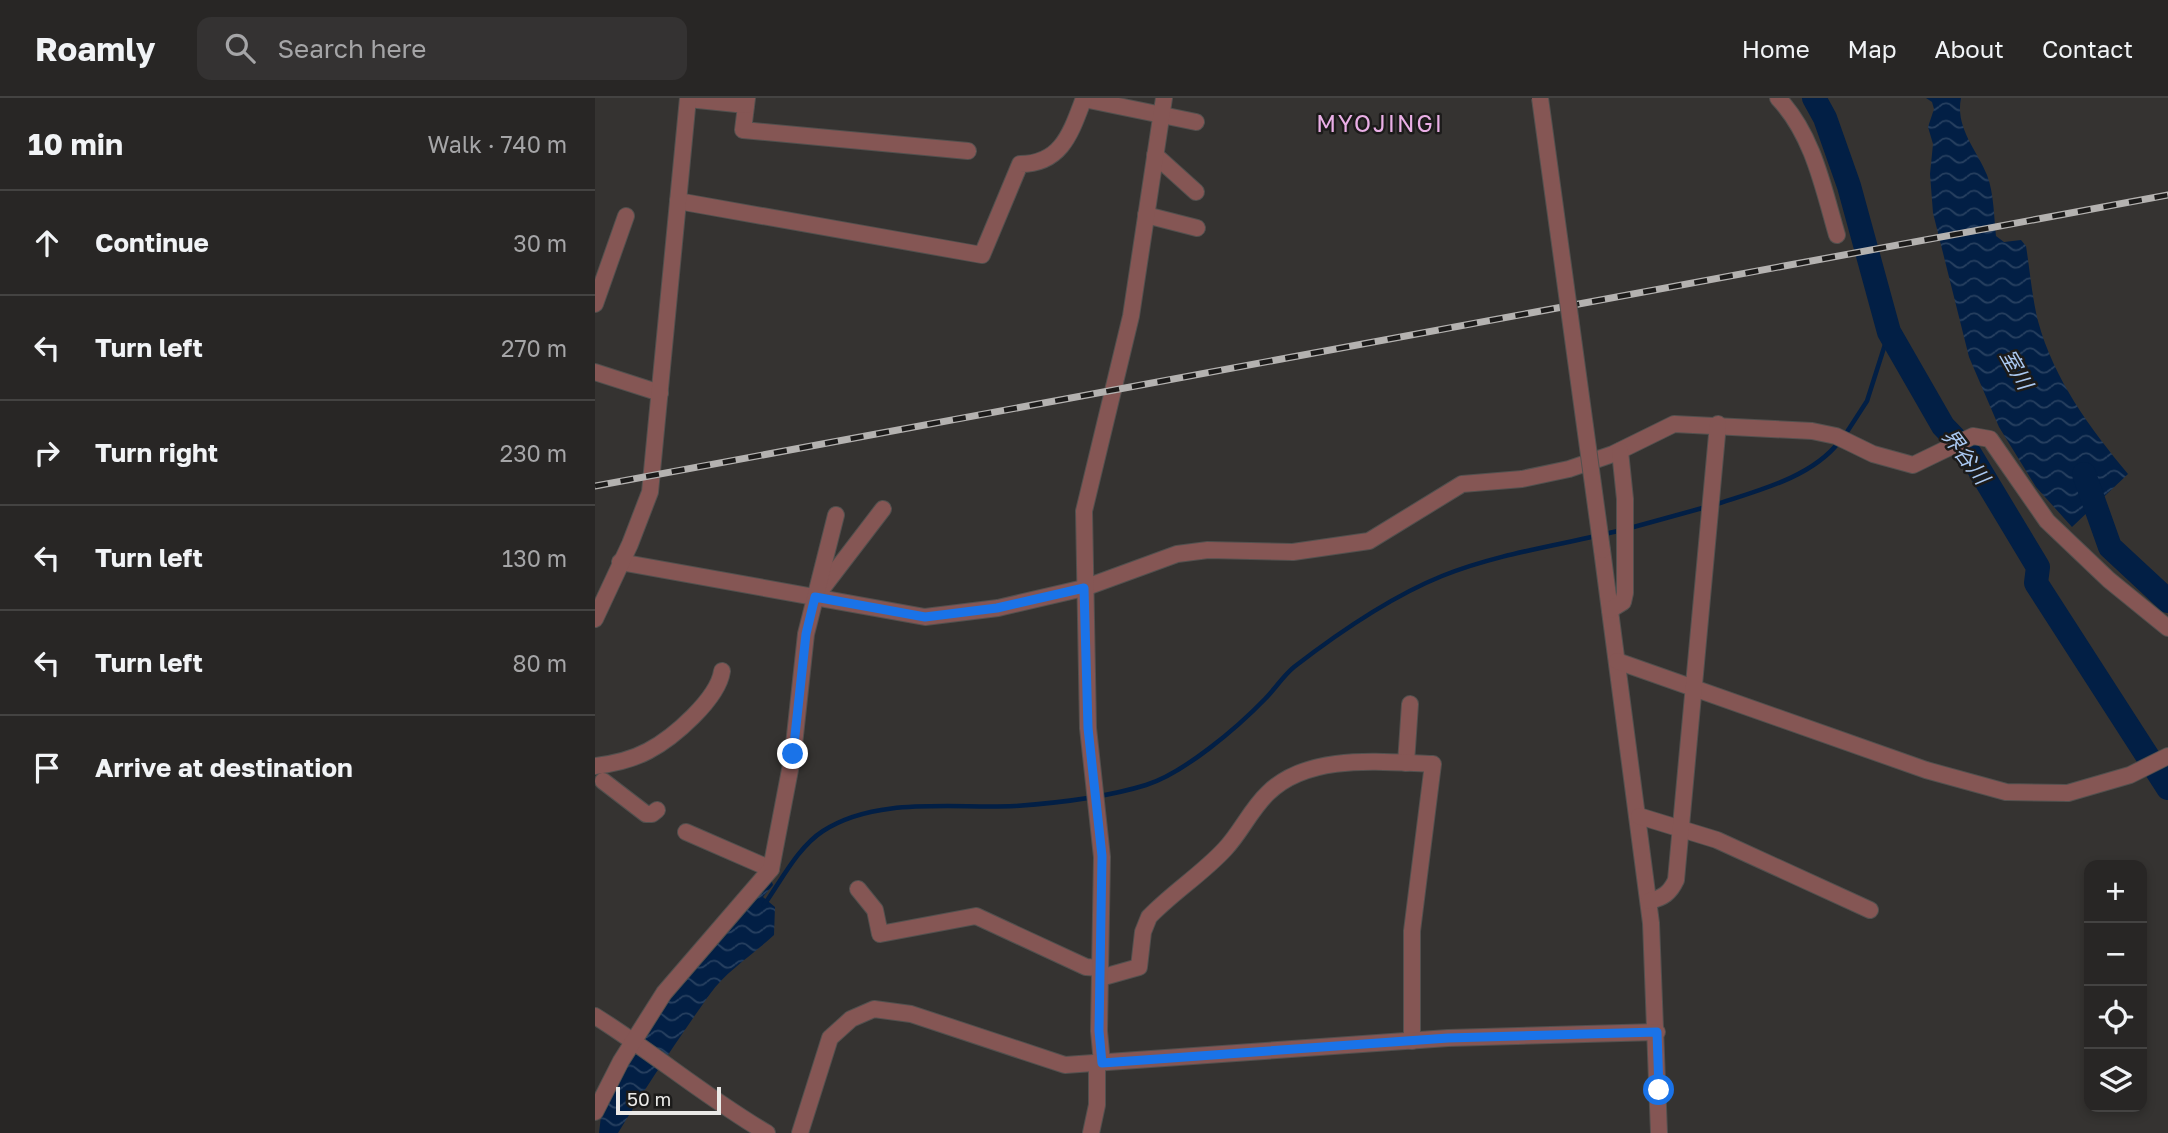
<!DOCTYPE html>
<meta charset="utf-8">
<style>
body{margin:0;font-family:"Golos Text","Noto Sans JP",sans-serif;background:#343232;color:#f1f3f6}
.controls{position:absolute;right:21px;bottom:21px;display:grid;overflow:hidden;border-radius:14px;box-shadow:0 4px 10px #0003}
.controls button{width:63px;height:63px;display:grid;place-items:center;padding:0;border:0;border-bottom:2px solid #444342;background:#282625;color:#f1f3f6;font:35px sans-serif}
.scale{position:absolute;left:21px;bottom:18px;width:105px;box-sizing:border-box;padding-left:7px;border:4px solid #eae9e7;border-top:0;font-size:19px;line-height:24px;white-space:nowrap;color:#eae9e7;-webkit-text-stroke:5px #1c1b1a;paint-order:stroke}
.stop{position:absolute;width:21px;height:21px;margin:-16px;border:5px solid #1a73e8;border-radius:50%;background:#fff}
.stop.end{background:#1a73e8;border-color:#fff;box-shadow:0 2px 7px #0008}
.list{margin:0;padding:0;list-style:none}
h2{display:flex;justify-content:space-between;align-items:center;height:91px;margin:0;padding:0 28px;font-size:30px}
h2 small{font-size:23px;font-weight:400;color:#a5a5a7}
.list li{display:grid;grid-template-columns:46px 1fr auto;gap:21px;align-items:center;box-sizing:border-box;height:105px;padding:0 28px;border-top:2px solid #444342}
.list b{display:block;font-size:26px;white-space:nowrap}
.list em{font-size:23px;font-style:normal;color:#a5a5a7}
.icon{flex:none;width:38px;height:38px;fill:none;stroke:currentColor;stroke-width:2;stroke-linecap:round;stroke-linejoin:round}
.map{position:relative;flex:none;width:1573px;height:1035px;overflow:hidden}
header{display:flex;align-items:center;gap:42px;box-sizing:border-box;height:98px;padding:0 35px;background:#282625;border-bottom:2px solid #444342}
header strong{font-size:33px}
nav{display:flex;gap:38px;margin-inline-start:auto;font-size:24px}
.search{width:490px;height:63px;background:#343232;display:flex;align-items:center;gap:18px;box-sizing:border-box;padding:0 24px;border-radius:14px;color:#a5a5a7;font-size:26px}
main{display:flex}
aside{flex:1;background:#282625}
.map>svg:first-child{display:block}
.water{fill:url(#water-waves)}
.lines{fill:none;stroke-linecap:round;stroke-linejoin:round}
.stream{stroke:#021f45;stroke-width:4.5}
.river{stroke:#021f45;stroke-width:24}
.minor-casing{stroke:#52504e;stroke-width:18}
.minor{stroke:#855654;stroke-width:16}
.rail-casing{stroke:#b4b2b0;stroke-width:7}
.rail{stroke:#1c1b1a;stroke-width:4.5;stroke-dasharray:13;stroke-linecap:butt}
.minor-bridge-casing{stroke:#52504e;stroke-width:18;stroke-linecap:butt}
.minor-bridge{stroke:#855654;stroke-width:16}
.route{stroke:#1a73e8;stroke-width:9}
.labels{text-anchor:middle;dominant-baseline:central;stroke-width:5;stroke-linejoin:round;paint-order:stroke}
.water-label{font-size:21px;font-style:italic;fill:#abc9f2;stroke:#1c1b1a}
.quarter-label{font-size:23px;letter-spacing:2px;fill:#eaafe6;stroke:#1c1b1a}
</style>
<header>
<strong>Roamly</strong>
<div class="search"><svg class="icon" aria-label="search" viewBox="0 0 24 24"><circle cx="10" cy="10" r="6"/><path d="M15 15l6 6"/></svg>Search here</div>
<nav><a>Home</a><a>Map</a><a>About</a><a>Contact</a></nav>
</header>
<main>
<aside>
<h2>10 min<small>Walk · 740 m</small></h2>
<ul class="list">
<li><svg class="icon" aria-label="ahead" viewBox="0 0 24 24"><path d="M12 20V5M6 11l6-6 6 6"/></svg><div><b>Continue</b></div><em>30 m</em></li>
<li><svg class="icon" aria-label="left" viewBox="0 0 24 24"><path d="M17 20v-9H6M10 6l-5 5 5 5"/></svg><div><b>Turn left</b></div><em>270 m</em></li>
<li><svg class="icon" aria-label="right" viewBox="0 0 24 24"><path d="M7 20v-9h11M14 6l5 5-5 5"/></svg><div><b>Turn right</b></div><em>230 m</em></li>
<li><svg class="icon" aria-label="left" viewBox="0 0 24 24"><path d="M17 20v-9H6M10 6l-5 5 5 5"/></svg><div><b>Turn left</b></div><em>130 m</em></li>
<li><svg class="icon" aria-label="left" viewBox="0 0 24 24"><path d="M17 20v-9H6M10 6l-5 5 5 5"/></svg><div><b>Turn left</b></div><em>80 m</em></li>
<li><svg class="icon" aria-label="arrive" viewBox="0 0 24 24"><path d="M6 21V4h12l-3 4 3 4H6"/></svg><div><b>Arrive at destination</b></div></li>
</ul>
</aside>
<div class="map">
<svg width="1573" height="1035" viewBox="0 0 1573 1035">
<defs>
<pattern id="water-waves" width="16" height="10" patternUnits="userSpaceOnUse" patternTransform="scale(1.75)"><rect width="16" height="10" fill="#021f45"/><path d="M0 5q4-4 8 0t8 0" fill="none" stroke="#274060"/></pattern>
</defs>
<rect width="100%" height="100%" fill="#353331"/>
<g class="water">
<path d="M1331 0H1366C1360 30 1382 52 1392 77 1399 95 1399 120 1401 138L1409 144 1426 142 1431 148C1435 173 1437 199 1443 223 1459 282 1495 330 1533 376L1477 429 1441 389 1404 329 1374 259 1338 115 1335 76 1338 46 1333 29 1339 11 1337 4Z"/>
<path d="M176 781 178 787 168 799 180 809 179 837C159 856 131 873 115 896 83 941 52 987 23 1035H4L6 1018 38 957 77 894Z"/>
</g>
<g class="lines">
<g class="stream">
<path d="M1250 337 1272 303 1294 234"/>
<path d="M1119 407C1161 393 1216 380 1244 344"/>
<path d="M1035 430 1111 409"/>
<path d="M169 807C186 783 203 749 228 733 282 698 359 711 420 708 463 705 509 700 551 687 589 675 642 630 670 601 680 591 688 578 699 569 743 535 795 499 847 478 904 455 967 447 1027 432"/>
</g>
<g class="river">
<path d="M1219 0 1230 20 1254 88 1294 234 1348 328 1375 356 1443 469 1441 485 1573 690"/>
<path d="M1489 376 1515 449 1573 503"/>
</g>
<defs>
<g id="minor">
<path d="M152 0 148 32 373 53"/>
<path d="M1183 0C1218 37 1228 89 1242 137"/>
<path d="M93 1 151 7"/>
<path d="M489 1 601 24"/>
<path d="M560 57 601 94"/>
<path d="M83 103 387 157 425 66C467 66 476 34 489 0"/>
<path d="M551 117 602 130"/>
<path d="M0 206 31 118"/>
<path d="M0 274 65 295"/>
<path d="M1007 452 1056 825 1064 1035"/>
<path d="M25 464 330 519 403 510 489 490 582 456 613 452 698 454 774 443 867 386 927 381 974 371 1018 356 1079 326 1217 333 1241 338 1278 356 1318 367 1378 338 1395 341 1452 423 1514 482 1573 530"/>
<path d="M226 492 288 411"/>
<path d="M1015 512 1028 504 1030 495V401L1025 353"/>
<path d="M0 521 35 446 55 394 93 0"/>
<path d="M1022 563 1331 672 1411 694 1473 695 1535 677 1573 658"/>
<path d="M811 665 815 606"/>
<path d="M0 668C17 666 38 661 53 653 78 640 123 601 127 573"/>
<path d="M8 683 51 716H57L62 712"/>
<path d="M1044 718 1122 742 1275 812"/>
<path d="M91 734 176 771"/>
<path d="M263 791 280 812 285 836 381 818 491 869 505 870"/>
<path d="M1054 803C1068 800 1075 795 1081 782L1123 326"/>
<path d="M505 880 544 869 548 834 554 819C578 794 607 776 630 751 646 734 656 711 673 695 714 655 785 664 838 666L817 833V943"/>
<path d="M0 918C59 955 112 1000 172 1035"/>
<path d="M507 965 504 933 507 759 493 630 489 413 536 218 569 0"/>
<path d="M0 1014 26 963 69 895 176 771 198 656 211 536 241 417"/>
<path d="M205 1035 235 940 256 921 279 911 316 916 470 967 853 940 1062 934"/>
<path d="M496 1035 502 1007V965"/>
</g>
</defs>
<use href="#minor" class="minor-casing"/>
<use href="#minor" class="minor"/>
<defs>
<path id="rail" d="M0 388 1573 97"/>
</defs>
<use href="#rail" class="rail-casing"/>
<use href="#rail" class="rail"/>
<defs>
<path id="minor-bridge" d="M945 0 1007 452"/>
</defs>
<use href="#minor-bridge" class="minor-bridge-casing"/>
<use href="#minor-bridge" class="minor-bridge"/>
</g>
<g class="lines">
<path class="route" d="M198 656 211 536 220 499 330 519 402 510 489 490 493 630 507 758 504 933 507 965 853 940 1062 934 1064 992"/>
</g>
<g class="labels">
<g class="water-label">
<text transform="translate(1422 271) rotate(60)">室川</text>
<text transform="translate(1371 358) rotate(53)">界谷川</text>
</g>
<g class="quarter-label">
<text x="785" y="25">MYOJINGI</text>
</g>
</g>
</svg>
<div class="controls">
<button>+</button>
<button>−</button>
<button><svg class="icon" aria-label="locate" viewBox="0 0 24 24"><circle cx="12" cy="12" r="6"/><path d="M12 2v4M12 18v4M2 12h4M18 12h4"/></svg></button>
<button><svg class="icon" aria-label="layers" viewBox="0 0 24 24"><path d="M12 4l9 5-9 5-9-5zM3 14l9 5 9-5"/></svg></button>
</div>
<div class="scale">50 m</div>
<div class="stop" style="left:1064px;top:992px"></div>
<div class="stop end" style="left:198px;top:656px"></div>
</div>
</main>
